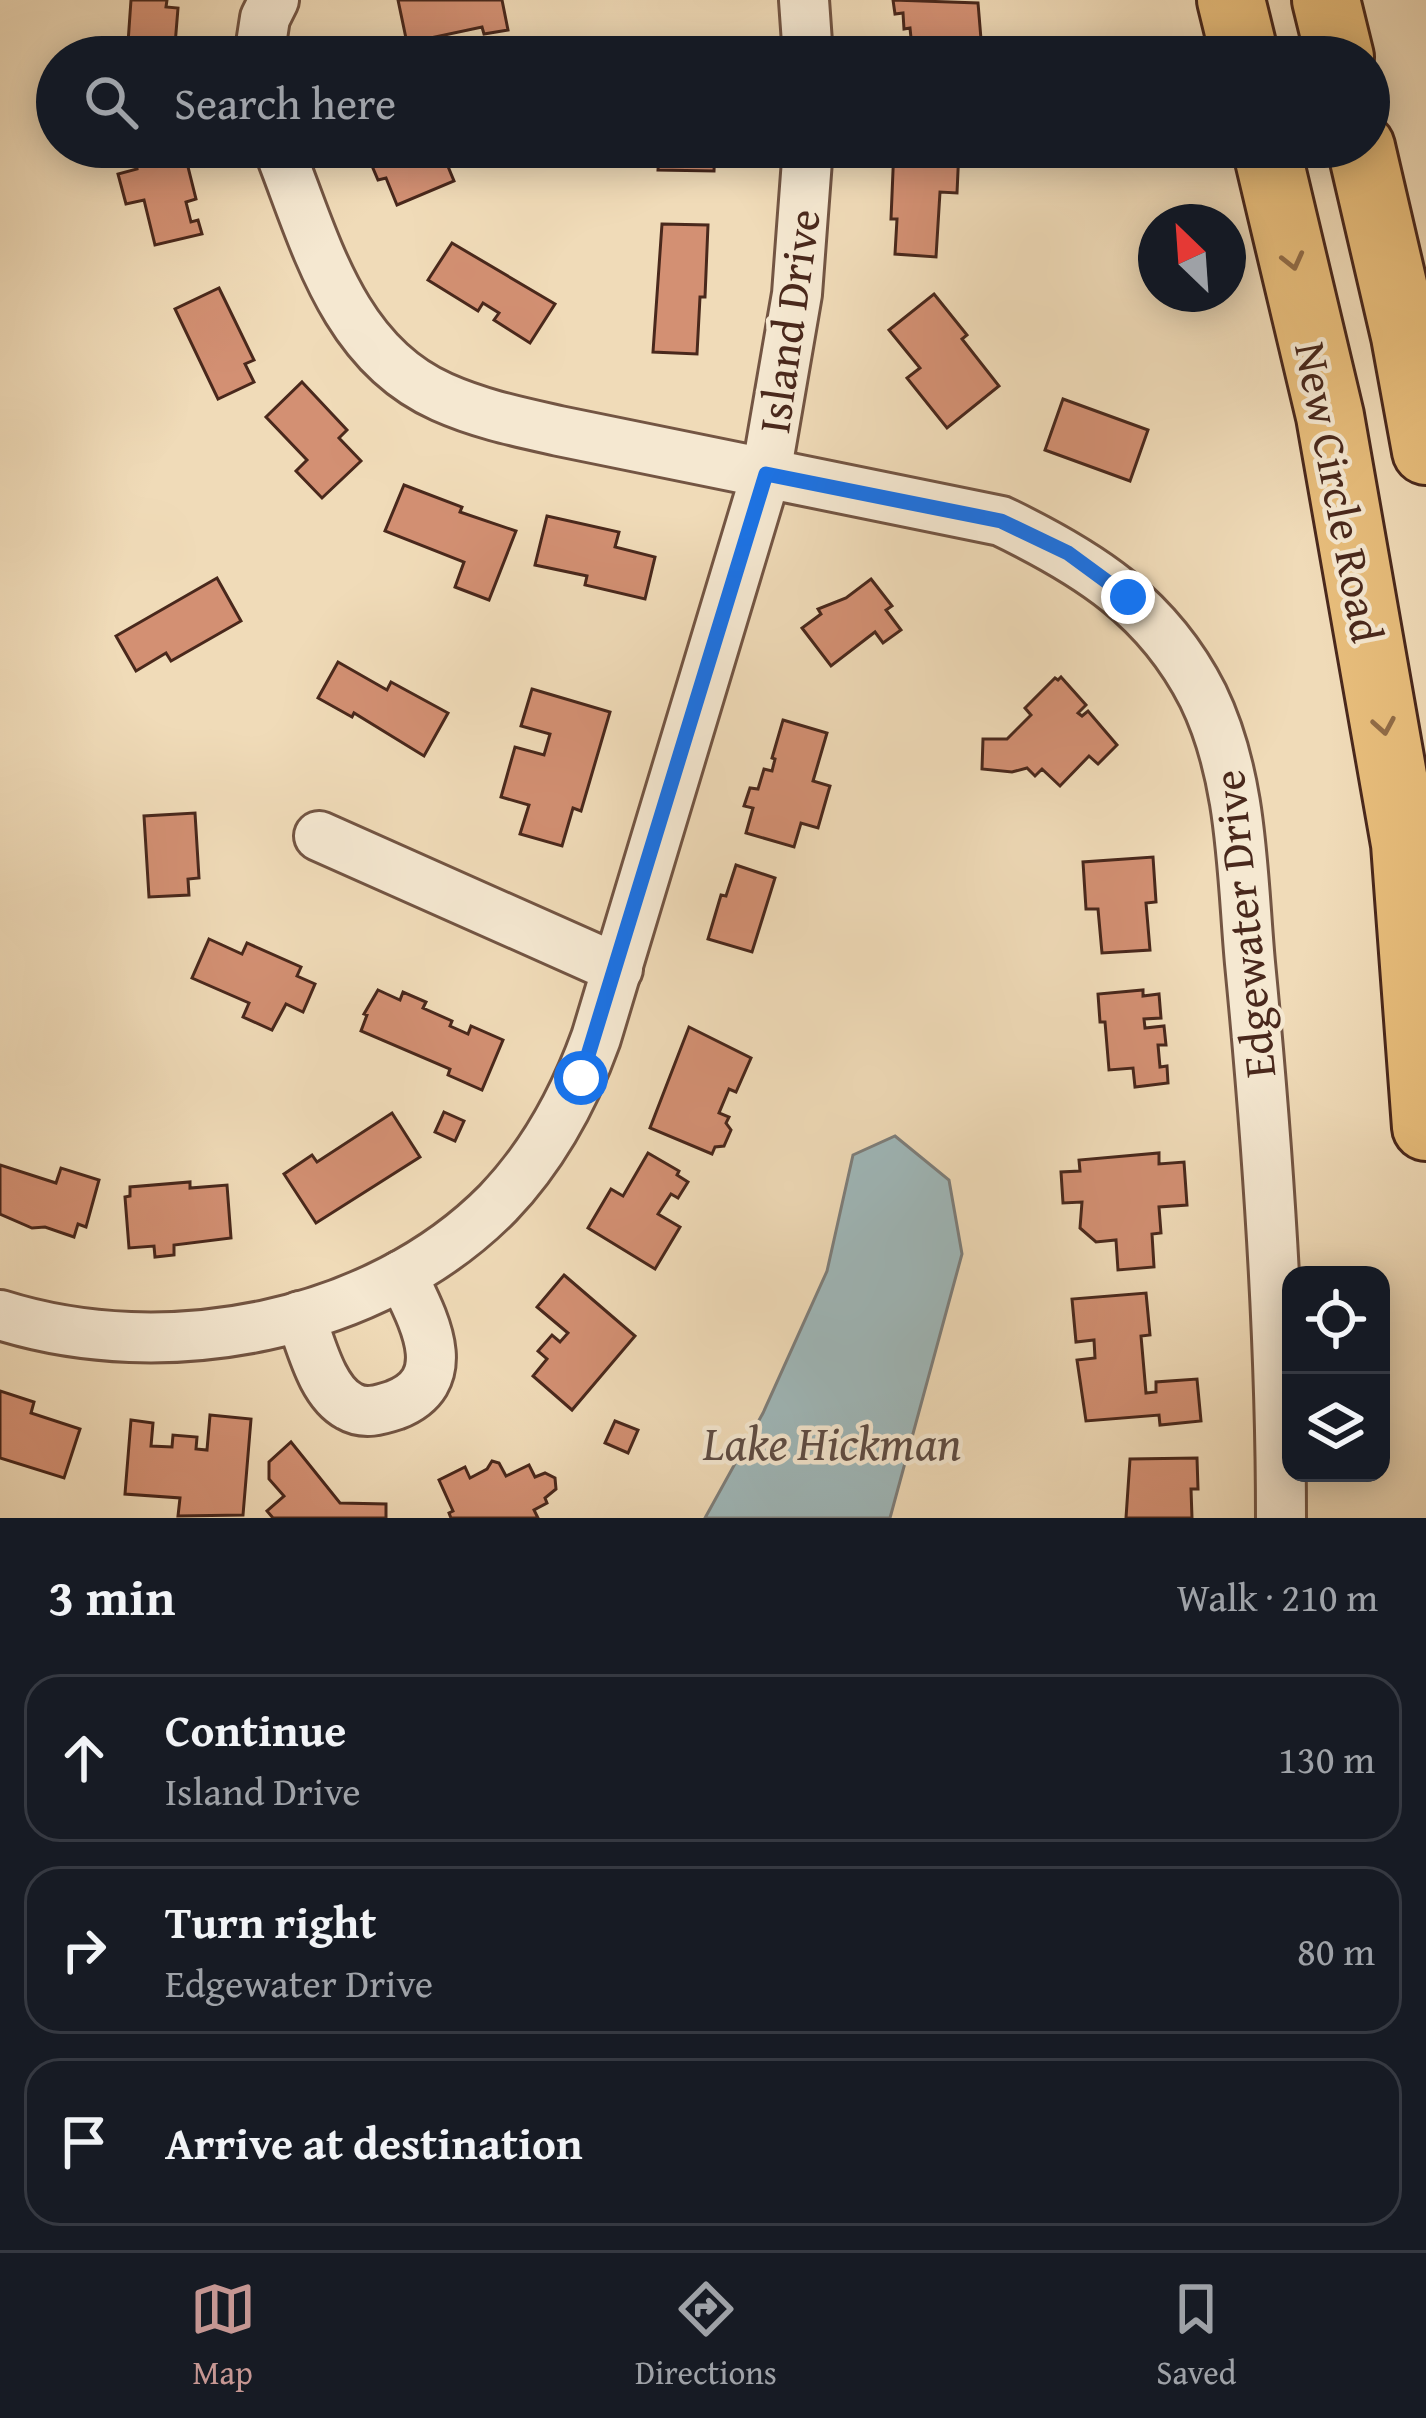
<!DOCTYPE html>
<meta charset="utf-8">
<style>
body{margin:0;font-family:"Gentium Book Plus",serif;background:#20242c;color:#f1f3f6}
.controls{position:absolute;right:36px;bottom:36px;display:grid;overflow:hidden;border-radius:24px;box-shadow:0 6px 30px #0003}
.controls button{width:108px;height:108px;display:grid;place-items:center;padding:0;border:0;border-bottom:3px solid #363941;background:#171b24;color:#f1f3f6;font:60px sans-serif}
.compass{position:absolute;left:1138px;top:204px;width:108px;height:108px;border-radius:50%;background:#171b24;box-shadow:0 6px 30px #0003;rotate:335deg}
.stop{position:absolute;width:36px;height:36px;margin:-27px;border:9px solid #1a73e8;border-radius:50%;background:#fff}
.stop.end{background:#1a73e8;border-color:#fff;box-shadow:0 3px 12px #0008}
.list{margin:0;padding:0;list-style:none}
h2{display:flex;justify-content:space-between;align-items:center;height:156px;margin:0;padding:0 48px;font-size:51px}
h2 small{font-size:39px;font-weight:400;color:#9ea1a6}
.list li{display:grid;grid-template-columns:78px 1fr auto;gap:36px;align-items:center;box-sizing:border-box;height:168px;margin:0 24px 24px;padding:0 24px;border:3px solid #363941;border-radius:36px}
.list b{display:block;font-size:45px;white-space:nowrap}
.list p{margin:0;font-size:39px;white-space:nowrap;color:#9ea1a6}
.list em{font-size:39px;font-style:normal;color:#9ea1a6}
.icon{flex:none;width:66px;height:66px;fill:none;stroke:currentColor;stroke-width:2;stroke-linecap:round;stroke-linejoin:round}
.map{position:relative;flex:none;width:1426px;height:1518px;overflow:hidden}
.search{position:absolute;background:#171b24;box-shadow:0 6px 30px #0003;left:36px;right:36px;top:36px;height:132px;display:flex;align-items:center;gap:30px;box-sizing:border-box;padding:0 42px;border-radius:66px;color:#9ea1a6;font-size:45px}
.sheet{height:732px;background:#171b24}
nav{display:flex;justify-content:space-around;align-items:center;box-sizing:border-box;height:168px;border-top:3px solid #363941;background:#171b24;font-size:33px;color:#9ea1a6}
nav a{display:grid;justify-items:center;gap:6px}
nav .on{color:#c59692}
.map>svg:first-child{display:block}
.water{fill:#9fb8ba;stroke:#7d7e7b;stroke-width:3}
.building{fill:#d39073;stroke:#49281c;stroke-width:3}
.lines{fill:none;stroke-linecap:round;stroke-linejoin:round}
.minor-casing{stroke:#735543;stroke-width:54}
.highway-casing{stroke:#49281c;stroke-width:72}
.minor{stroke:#f5e8d1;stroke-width:48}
.highway{stroke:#e8be7c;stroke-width:66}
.oneway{stroke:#916c47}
.route{stroke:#1a73e8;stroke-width:15}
.labels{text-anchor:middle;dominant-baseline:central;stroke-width:9;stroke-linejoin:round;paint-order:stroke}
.street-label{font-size:45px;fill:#49281c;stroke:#f5e8d1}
.water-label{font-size:48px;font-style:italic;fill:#5e4c44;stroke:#f5e8d1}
</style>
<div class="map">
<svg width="1426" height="1518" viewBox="0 0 1426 1518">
<rect width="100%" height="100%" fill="#f0dbb8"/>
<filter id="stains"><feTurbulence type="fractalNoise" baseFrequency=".00167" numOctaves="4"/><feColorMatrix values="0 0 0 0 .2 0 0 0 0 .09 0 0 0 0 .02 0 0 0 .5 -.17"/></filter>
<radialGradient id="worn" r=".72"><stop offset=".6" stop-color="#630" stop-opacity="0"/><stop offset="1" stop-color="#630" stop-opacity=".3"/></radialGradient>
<path class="water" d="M895 1136 949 1180 962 1254 890 1518H705L763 1413 827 1271 853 1155Z"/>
<g class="building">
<path d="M131 0H167L166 7 178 8 174 57H127Z"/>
<path d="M502 0 508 30 484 34 482 27 407 43 398 0Z"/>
<path d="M893 0 978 3 981 39 955 42 957 57H913L910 28 904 29 903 13 895 14Z"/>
<path d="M132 147H183L196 199 186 202 191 222 198 220 202 234 155 245 144 200 126 204 118 174 137 169Z"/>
<path d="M364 147H452L442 152 454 181 397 205 386 178 378 180Z"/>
<path d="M640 147H715L714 171 658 170 659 150Z"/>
<path d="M894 147 959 149 957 193 940 192 936 257 895 254 897 219H891Z"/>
<path d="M662 224 708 225 705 297H700L697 354 653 352Z"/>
<path d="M452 243 555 304 530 343 494 320 499 313 483 303 478 311 428 280Z"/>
<path d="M219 288 254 360 245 364 254 382 218 399 175 309Z"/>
<path d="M934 294 967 335 962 339 999 386 947 428 907 378 920 368 889 330Z"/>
<path d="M302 382 347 430 339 438 361 461 322 498 296 471 307 460 266 417Z"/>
<path d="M1063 399 1148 430 1130 481 1045 450Z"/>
<path d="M404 485 462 507 460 512 516 531 489 600 455 587 464 562 385 531Z"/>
<path d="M547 516 619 532 615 547 655 557 645 599 585 585 587 576 535 565Z"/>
<path d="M217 578 241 621 171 661 166 653 136 671 116 636Z"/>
<path d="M871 579 892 606 886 610 901 630 883 643 875 632 831 666 802 628 821 614 818 609 846 598Z"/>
<path d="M338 662 387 690 391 682 448 713 424 756 354 713 352 717 318 698Z"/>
<path d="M1061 677 1086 705 1078 713 1082 716 1088 711 1117 745 1098 764 1089 756 1060 786 1042 769 1035 776 1027 768 1012 772 982 769 983 739H1007L1031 715 1025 708 1055 678 1058 680Z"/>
<path d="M532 689 610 712 581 811 573 808 562 846 520 834 529 805 501 797 515 747 544 755 550 734 521 726Z"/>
<path d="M783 720 827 733 813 781 830 786 818 828 801 823 794 847 746 833 753 808 744 806 750 788 758 789 764 769 772 771 775 759 772 758Z"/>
<path d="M195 813 199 878 188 879 189 895 149 897 144 816Z"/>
<path d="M1153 857 1156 902 1146 903 1150 950 1102 953 1098 909H1086L1083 862Z"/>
<path d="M736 865 775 878 752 952 708 939 721 895 726 896Z"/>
<path d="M209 939 242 954 247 943 301 967 297 976 315 984 303 1012 286 1004 272 1030 243 1017 249 1003 192 978Z"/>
<path d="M378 990 400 1000 403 992 426 1002 423 1008 452 1021 450 1026 468 1034 471 1026 503 1040 482 1090 448 1075 450 1069 361 1031 367 1015 364 1014Z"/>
<path d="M1143 990V996L1159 994 1161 1018 1144 1019 1145 1028 1164 1026 1166 1045H1158L1160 1067 1167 1066 1168 1083 1135 1087 1133 1068 1109 1070 1105 1022H1100L1098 994Z"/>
<path d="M689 1027 751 1058 736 1092 729 1089 719 1113 729 1117 726 1123 731 1130 724 1146 715 1147 712 1154 650 1128Z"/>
<path d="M444 1112 464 1121 455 1141 435 1132Z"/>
<path d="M392 1113 420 1157 316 1223 284 1174 312 1155 317 1162Z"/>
<path d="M648 1153 679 1171 677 1175 688 1182 678 1198 671 1194 658 1214 680 1227 655 1269 588 1228 611 1189 623 1196Z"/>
<path d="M1159 1153V1164L1184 1162 1187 1205 1159 1207 1161 1233 1152 1234 1154 1267 1118 1270 1116 1240 1096 1242 1080 1228 1082 1202 1063 1203 1061 1172 1080 1171 1079 1160Z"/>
<path d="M0 1165 56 1183 61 1168 99 1180 86 1227 78 1224 74 1237 45 1227 32 1228 0 1214Z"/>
<path d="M190 1182V1188L227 1185 231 1238 174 1245V1255L155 1257 154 1246 129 1248 125 1197 130 1196V1187Z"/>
<path d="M564 1275 635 1336 572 1410 533 1376 547 1359 538 1351 552 1335 560 1342 568 1333 537 1307Z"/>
<path d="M1146 1293 1150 1335 1141 1336 1146 1393 1156 1392V1382L1197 1379 1201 1421 1160 1425 1159 1415 1086 1421 1077 1360 1095 1358 1094 1340 1076 1342 1072 1299Z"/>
<path d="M0 1391 34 1402 31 1413 80 1429 64 1478 0 1458Z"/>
<path d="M210 1415 251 1419 243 1515 178 1516 180 1498 125 1494 131 1420 153 1423 151 1446 172 1447 173 1435 197 1437 196 1449 207 1450Z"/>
<path d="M615 1421 638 1430 628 1453 605 1443Z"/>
<path d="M291 1442 340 1503 386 1504V1518H273L267 1511 284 1496 269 1479V1462Z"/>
<path d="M1197 1458 1198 1489H1191L1192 1518H1126L1130 1459Z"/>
<path d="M492 1461 499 1463 506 1476 529 1465 535 1477 545 1473 555 1478 556 1489 545 1498 547 1503 534 1510 538 1518H451L449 1513 453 1511 439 1480 465 1467 470 1478 487 1469Z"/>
</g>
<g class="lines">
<defs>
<g id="minor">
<path d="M804 0 808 57"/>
<path d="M259 57 265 18 274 0"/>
<path d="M278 147C315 240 342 353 442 397 480 414 519 422 559 431L1001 521C1088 563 1158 607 1203 696 1243 778 1242 875 1250 963 1268 1148 1281 1332 1281 1518"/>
<path d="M319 836 618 969"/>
<path d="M0 1315C165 1367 375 1328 498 1203 544 1155 574 1099 596 1038L766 474 797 294 808 147"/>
<path d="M300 1316C311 1343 321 1391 349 1406 364 1415 380 1410 395 1405 459 1380 422 1317 402 1275"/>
</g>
<g id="highway">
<path d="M1231 0 1245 57"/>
<path d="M1326 0 1340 57"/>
<path d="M1266 147 1330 416 1405 844 1426 1127"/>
<path d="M1361 147 1405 336 1426 451"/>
</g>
</defs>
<use href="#minor" class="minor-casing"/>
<use href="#highway" class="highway-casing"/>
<use href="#minor" class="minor"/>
<use href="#highway" class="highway"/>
</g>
<defs><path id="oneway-chevron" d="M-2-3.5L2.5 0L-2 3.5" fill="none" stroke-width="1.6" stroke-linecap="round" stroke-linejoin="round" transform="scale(3)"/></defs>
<g class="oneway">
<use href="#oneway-chevron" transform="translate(1293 261) rotate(76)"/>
<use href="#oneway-chevron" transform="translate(1384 726) rotate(80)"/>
</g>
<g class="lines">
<path class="route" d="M581 1078 766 474 1001 521 1068 553 1128 597"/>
</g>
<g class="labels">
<g class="street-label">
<text transform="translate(788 321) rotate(-82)">Island Drive</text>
<text transform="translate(1340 492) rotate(79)">New Circle Road</text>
<text transform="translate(1243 924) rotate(-96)">Edgewater Drive</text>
</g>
<g class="water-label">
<text x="832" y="1442">Lake Hickman</text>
</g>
</g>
<rect width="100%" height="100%" filter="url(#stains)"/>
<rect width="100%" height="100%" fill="url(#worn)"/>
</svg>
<div class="controls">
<button><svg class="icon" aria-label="locate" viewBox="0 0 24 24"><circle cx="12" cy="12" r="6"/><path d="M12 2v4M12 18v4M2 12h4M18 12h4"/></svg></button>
<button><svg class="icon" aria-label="layers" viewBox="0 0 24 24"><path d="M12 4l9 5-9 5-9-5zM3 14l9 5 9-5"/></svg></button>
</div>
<svg class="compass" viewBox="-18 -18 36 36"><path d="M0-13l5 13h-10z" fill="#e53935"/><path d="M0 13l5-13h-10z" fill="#9ea1a6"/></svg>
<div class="stop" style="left:581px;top:1078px"></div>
<div class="stop end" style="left:1128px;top:597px"></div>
<div class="search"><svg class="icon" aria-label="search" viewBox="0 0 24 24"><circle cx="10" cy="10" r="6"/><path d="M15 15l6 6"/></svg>Search here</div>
</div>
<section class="sheet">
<h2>3 min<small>Walk · 210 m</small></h2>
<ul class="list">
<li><svg class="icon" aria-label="ahead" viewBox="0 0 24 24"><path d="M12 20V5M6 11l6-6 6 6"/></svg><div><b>Continue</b><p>Island Drive</p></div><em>130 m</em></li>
<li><svg class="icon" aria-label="right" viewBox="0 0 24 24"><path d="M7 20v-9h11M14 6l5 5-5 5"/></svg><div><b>Turn right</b><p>Edgewater Drive</p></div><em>80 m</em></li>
<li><svg class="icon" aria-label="arrive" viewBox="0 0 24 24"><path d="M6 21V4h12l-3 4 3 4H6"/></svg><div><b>Arrive at destination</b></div></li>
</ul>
</section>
<nav>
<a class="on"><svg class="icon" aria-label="map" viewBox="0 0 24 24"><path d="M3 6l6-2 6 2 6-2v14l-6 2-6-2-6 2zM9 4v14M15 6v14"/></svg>Map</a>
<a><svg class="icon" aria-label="directions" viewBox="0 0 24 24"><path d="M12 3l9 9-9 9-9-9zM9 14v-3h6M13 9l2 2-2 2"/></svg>Directions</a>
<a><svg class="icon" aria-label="saved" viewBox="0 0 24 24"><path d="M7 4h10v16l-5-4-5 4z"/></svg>Saved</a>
</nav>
